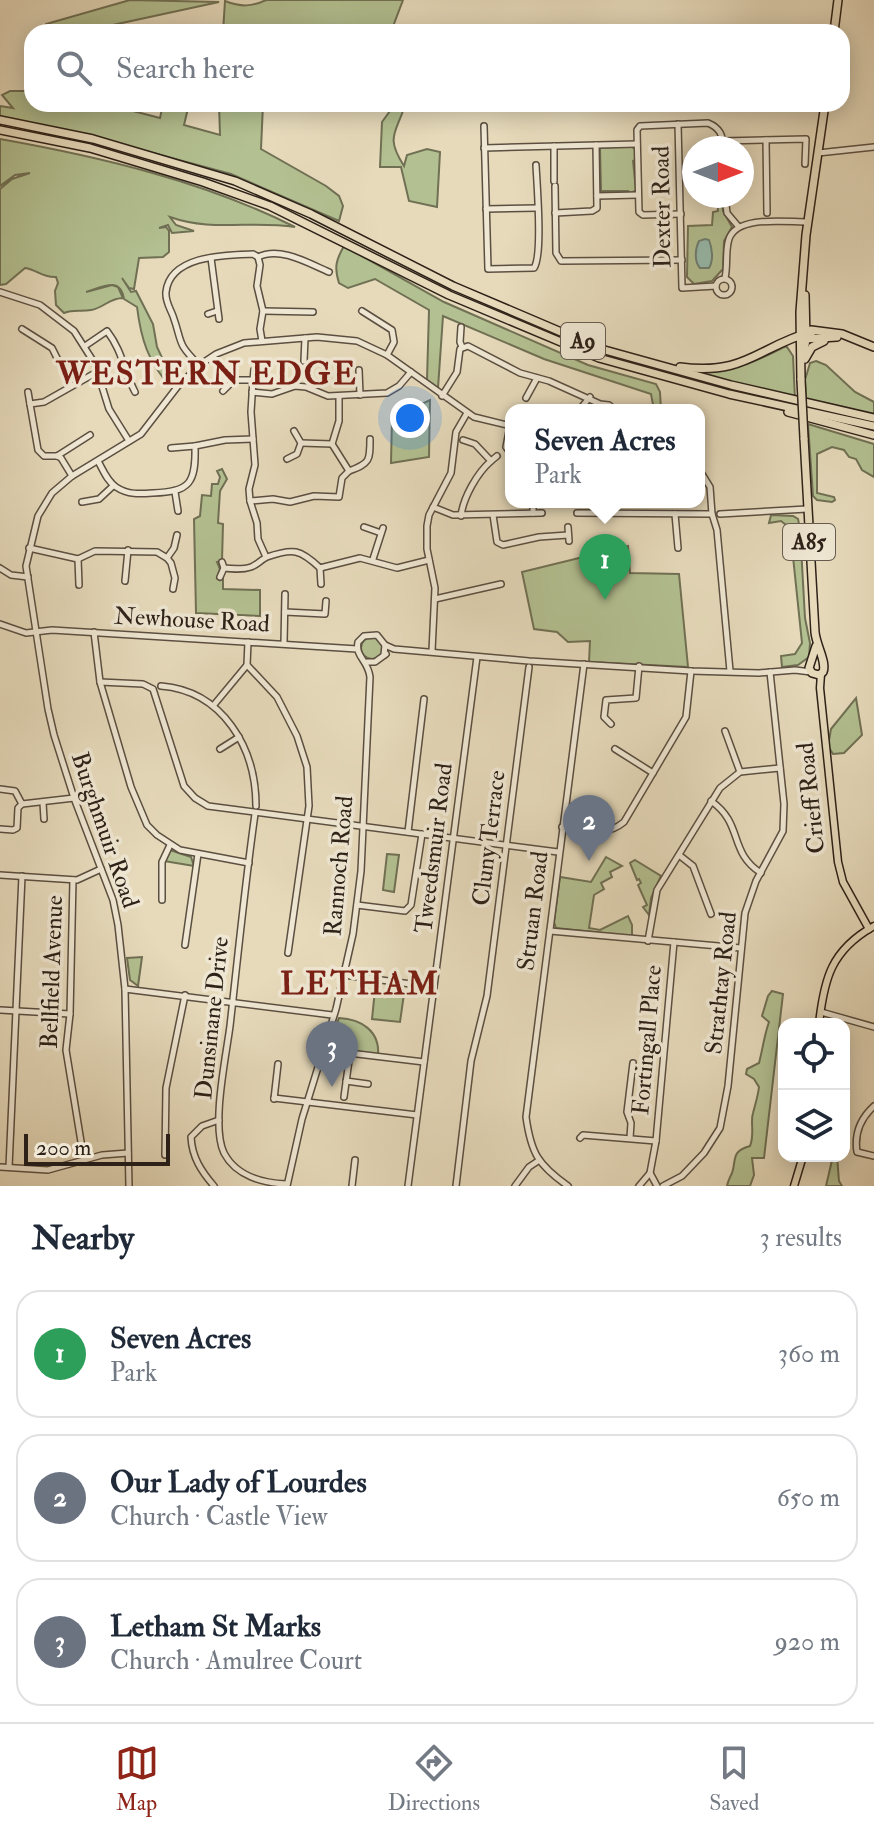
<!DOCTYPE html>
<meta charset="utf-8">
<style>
body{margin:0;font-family:"IM FELL Double Pica",serif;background:#f2f2f3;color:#1f2937}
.controls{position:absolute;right:24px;bottom:24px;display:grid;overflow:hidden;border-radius:16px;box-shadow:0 4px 20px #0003}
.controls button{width:72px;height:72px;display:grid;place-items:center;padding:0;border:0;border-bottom:2px solid #e0e1e3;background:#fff;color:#1f2937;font:40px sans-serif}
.compass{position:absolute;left:682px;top:136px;width:72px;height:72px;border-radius:50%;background:#fff;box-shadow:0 4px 20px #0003;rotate:90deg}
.scale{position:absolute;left:24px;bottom:20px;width:146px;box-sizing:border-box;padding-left:8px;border:4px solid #2d2118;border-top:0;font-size:22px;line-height:28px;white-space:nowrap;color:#2d2118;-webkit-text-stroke:6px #efe7d3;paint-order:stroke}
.you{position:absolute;left:410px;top:418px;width:28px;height:28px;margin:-20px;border:6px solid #fff;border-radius:50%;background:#1a73e8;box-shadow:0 0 0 12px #1a73e833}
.badge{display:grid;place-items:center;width:52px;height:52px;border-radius:50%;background:#8f2418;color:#fff;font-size:26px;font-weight:700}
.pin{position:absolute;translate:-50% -66px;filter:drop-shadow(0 2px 4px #0008)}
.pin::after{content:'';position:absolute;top:42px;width:28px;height:24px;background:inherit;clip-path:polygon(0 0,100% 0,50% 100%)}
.popup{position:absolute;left:505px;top:404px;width:200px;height:104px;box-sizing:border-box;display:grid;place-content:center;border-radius:16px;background:#fff;filter:drop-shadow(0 2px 6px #0005);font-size:26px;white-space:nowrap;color:#747a83}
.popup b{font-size:30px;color:#1f2937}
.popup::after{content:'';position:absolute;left:50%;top:100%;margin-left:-16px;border:16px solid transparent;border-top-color:#fff}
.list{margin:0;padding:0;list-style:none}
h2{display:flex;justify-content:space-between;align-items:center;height:104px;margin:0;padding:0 32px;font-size:34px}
h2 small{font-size:26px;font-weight:400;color:#747a83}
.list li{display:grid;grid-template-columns:52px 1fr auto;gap:24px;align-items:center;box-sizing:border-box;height:128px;margin:0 16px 16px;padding:0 16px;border:2px solid #e0e1e3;border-radius:24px}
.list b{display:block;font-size:30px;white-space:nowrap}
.list p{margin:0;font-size:26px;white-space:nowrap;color:#747a83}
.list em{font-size:26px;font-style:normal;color:#747a83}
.icon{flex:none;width:44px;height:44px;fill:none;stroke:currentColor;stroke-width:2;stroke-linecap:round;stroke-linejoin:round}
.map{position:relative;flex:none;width:874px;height:1186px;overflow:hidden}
.search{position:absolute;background:#fff;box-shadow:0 4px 20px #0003;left:24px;right:24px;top:24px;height:88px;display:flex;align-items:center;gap:20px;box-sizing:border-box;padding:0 28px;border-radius:24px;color:#747a83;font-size:30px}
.sheet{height:536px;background:#fff}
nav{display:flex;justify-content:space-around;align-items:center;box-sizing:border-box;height:112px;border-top:2px solid #e0e1e3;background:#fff;font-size:22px;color:#747a83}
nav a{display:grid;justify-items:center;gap:4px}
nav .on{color:#8f2418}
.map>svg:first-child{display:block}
.green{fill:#b3c091;stroke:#707054;stroke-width:2}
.water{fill:#97bbad;stroke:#6d7d71;stroke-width:2}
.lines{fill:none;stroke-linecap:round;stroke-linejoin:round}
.minor-casing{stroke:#5b4f41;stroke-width:8}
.major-casing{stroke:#2d2118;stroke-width:9}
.highway-casing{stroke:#2d2118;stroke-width:10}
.minor{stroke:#efe7d3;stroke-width:5}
.major{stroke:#e6dabb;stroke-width:6}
.highway{stroke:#e6dabb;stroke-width:7}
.highway-bridge-casing{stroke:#2d2118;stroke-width:10;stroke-linecap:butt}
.highway-bridge{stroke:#e6dabb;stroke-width:7}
.labels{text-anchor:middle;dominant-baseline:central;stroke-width:7;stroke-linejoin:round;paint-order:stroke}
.shield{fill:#efe7d3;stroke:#675c50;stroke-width:2}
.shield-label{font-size:22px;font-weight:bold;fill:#2d2118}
.street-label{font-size:24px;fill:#2d2118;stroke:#efe7d3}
.district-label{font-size:32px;font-weight:bold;letter-spacing:2px;fill:#7a1f14;stroke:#efe7d3}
</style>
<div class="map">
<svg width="874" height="1186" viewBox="0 0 874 1186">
<rect width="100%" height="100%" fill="#e6dabb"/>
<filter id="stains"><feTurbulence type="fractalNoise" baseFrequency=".0025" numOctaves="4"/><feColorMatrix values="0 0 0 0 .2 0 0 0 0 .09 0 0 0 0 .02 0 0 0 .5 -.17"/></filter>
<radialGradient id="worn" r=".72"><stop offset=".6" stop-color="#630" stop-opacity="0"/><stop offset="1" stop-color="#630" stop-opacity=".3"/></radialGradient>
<g class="green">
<path d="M130 0 219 2 108 26 44 32 46 24Z"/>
<path d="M266 0H403L392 29 288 26 284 32H223L225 1C241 7 251 7 266 0Z"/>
<path d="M10 91H32V104H106L160 118 163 104H189L184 125 220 135 219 104H263L261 149 326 186 339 196 343 206 339 221 231 174 116 143 0 118V106L13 108 2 95Z"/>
<path d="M395 104 405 105C396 134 385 136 404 166L407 155 427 149 440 152 437 207 409 201 401 167H380L382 122Z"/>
<path d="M0 139C101 157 203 181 295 227 251 220 212 232 170 217L176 225 194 231 172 233 168 225 159 228 166 227 169 231V252L163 257 139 258 134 289 129 288 122 278 131 292 136 291 153 324 157 347 164 362 179 376 170 386C148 362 141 339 137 307L124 299C120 275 101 288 86 292L112 285 118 287 123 298C109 298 104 308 91 310 81 312 74 309 64 313L56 305 55 291 58 283 56 277C44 278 37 270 25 268L6 284 0 285V189L12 179 30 173 15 175 0 186Z"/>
<path d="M630 146 635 149 636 159 633 161 636 190 631 193 628 191H601L600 148Z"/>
<path d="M717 196H721L723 211 732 227 724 241 723 269 712 281 694 284 687 277 688 226 712 225 713 212 718 211Z"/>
<path d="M344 246 444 302 588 365 656 384 660 392 661 410H654L651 394 544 359 443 316 438 388 427 380 429 310 375 279 348 288 339 283C334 267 336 260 344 246Z"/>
<path d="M784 347H787L793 356 795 400 684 372C725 373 748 366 784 347Z"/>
<path d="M816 361 826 365 855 392 874 402V416L806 401 805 380 810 363Z"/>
<path d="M430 400 429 457 391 463 392 418Z"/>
<path d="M808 424 874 444V477L862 470 856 459 849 457 844 450 832 447 817 454V493L834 497 835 500 832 502 817 500 813 496Z"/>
<path d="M222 469 227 479 220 491 218 523 223 524 222 561 217 562 220 569 217 578 223 579V589L260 590V616L196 613 194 519 200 516 202 495 211 496 212 484H218L220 477 217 471Z"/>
<path d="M771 515 793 516 798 519 800 529 805 618 810 643 809 657 798 665 782 667 781 656 795 654 802 643 790 528 781 521 769 523Z"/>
<path d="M628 546 630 573 679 574 688 667 589 662 590 641 568 642 557 632 534 629 522 572Z"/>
<circle cx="372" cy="648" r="11"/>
<path d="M856 698 862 735 844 753 833 754 828 746 831 729Z"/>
<path d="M170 850 191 857 194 866 164 861Z"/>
<path d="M387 854 399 855 394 892 383 890Z"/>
<path d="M606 857 622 866 610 872 612 877 601 883 604 889 594 895 589 928 600 930 628 916 632 925V936L556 928 554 922 560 877 591 882Z"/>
<path d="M635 860 661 876 651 898 649 915 643 907 647 905 638 885 641 883 639 879 637 880 630 863Z"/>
<path d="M142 957 138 986 130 980 127 958Z"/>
<path d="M375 990 404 994 400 1022 372 1019Z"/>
<path d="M772 991 783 994 764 1158H752L754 1175 750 1186H727C728 1181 730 1177 732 1173 737 1159 730 1152 750 1146 755 1134 750 1122 753 1113 755 1105 758 1096 759 1087L754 1079 746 1074 747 1069 759 1063C763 1048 764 1036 769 1022L762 1016 768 996Z"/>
<path d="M339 1018C361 1019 380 1031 378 1055L332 1047 330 1041Z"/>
<path d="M833 1156H837L839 1181 842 1186H826Z"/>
</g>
<path class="water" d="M705 239 709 240C712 248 714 260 709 268H700C694 261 695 249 699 241Z"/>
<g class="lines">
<defs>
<g id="minor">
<path d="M678 124 682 288 716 286"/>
<path d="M484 126 488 269 534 268C543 255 537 186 536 165"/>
<path d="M766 140 767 213"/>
<path d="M723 141 806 139 805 164"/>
<path d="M554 146V181"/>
<path d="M484 148 637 144"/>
<path d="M818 153 874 147"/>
<path d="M555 186 556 253 561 261 682 260"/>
<path d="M597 196 638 195"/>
<path d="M725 196 727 213 738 226"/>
<path d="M486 209 537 208"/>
<path d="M555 213 592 211 597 208 596 145"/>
<path d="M681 214 643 215 639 212 637 130 640 126 708 123C720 128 723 135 723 148"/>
<path d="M258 257 260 265 257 286 263 311 260 329 262 341"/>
<path d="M211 258 219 319"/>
<path d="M725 278C728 265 725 251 729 239 737 215 786 222 807 222"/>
<circle cx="724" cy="287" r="8"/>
<path d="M0 292 40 305 74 331 95 364 109 409 129 441"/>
<path d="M263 311 313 312"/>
<path d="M362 311 392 330 394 342 387 355"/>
<path d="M208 314 217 311"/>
<path d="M461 327 460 342 462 347"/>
<path d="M22 329 52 348 71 386"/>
<path d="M85 346 107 331C123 352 123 369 135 392"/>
<path d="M304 361 305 338"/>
<path d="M199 365C176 342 183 344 173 316 170 308 165 301 166 292 170 255 226 255 253 254L258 257C280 246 308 263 329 272"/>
<path d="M359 370 360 395"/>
<path d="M253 380 254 370"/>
<path d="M223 391 234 380H253L251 412 255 465 249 489 250 501 257 523 258 539 266 557"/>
<path d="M28 392 30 404"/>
<path d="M252 392 272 394 295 386 306 387 328 396 387 393 399 386 411 372"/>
<path d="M442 396 457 372 460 349 468 346 520 373 549 381 600 404 609 405 615 410"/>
<path d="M526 398 537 378"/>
<path d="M580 409 590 397"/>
<path d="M510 426 506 447 511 454"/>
<path d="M90 435 57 456H44L38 450 30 404 44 402 97 372"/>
<path d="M301 443 332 444"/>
<path d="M171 448 195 446"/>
<path d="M57 456 61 458 72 476"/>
<path d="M287 459 297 454 301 443 294 431"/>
<path d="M98 461C103 470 107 481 116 487 128 495 140 494 153 493 190 492 196 483 195 446L225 440 253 439"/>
<path d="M491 461 497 456"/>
<path d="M699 469 710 487 712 514 717 530 730 671"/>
<path d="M349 471C370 463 370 461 370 439"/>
<path d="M175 492 178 511"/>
<path d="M250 501 273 499 290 502 314 496 339 497 342 478 349 471 332 444 339 421V396"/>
<path d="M82 502 99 499 113 486"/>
<path d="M533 502V513"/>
<path d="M433 507 453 515 542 513"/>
<path d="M577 513 712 514"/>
<path d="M675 514 678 548"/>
<path d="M720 514 807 509"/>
<path d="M493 515 497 542 503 545 539 537 568 535"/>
<path d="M461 516C463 498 477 473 491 461L475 444 463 440"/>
<path d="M364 527 381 533"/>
<path d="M568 527 569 541"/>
<path d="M29 548 78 559 95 551 157 552 167 558 171 563 175 578 173 589"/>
<path d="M167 558 174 548 177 535"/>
<path d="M78 559 79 585"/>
<path d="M373 559 383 528"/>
<path d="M222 562 224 568C233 569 242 570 251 567 257 565 262 559 267 557 293 548 300 549 320 568L360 558 397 568 429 560"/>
<path d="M0 568 11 575 28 577"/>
<path d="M320 568 321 584"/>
<path d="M220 577 224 568"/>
<path d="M125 581 128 550"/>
<path d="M435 599 501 584"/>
<path d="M285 612 325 614 326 601"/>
<path d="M0 624 26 633 52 630 357 649"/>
<path d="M94 632 100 682 131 787 147 825 157 835 180 850 249 863"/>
<path d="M284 643 285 594"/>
<path d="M385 645 394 649 529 661 691 671 759 673 795 670 811 672"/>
<path d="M432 651 435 588 427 549V526L429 515 451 473 456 432 467 413"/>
<path d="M367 662H375L386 654"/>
<path d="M247 665 277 697 297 736 307 767 309 806 288 953"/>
<path d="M100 682 143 684 153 689 184 786 195 798 208 806 558 852"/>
<path d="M161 686C223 691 256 748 256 806"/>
<path d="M213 706 247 665 248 642"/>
<path d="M611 724 604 717 606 700 636 698 639 666"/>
<path d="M725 731 740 772"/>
<path d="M220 749 239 737"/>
<path d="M615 749 653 773"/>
<path d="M0 789 15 791 22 804 74 798"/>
<path d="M711 801C744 824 728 852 761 873"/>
<path d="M43 803 44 819"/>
<path d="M255 814C245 884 238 955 230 1026 226 1057 211 1126 224 1153 236 1176 263 1183 286 1184"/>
<path d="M562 827C584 830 605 838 624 822L686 717 691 671"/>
<path d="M0 829 13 830 17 828 18 808 22 804"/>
<path d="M408 832 424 699"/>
<path d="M679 855 693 866 711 914"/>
<path d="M0 875 77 880 101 869"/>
<path d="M73 880 70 1014 66 1050 84 1160"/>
<path d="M162 900V862L170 845"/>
<path d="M357 905 405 911 411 905 422 834"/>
<path d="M550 931 741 948"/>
<path d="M648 941 657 890 720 788 740 772 780 768"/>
<path d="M185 945 198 854"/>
<path d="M344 975 433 987"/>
<path d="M125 989 332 1015"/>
<path d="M0 1010 70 1014"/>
<path d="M821 1012 874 1027"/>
<path d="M324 1050 424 1062"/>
<path d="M346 1081 368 1084"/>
<path d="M344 1097 350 1053"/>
<path d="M274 1098 417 1115"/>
<path d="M274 1099 278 1064"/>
<path d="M874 1106C861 1118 854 1133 857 1152L874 1156"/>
<path d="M580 1138 583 1135 656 1141"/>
<path d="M630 1138 631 1123 627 1112 633 1063"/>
<path d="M165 1155 166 1088 185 995"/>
<path d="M0 1167 48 1170 102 1155 128 1153"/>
<path d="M9 1167 22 876"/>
<path d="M650 1173 657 1186"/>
<path d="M129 1186 125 989 118 925 113 900 74 798 54 735 48 709 26 566 38 516 52 493 72 476 141 434 178 386 201 364 216 354 244 343 317 337 357 341 387 355 474 417 511 426"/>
<path d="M214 1186C201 1171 192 1157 191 1137L202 1126 219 1120"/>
<path d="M287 1186 302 1119 336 1009 353 934 361 871 370 677C368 660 355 657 358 642L364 636 377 635 385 645 384 655"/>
<path d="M352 1186 355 1160"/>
<path d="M408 1186 477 657"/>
<path d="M456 1186 471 1061 487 996 529 667"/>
<path d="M515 1186 529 1167 538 1161"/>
<path d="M568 1186C538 1165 531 1153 526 1117L584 664"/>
<path d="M639 1186 650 1173 656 1141 674 942"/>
<path d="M663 1186 682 1176 704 1153 720 1128 728 1086 745 913 756 881 783 831 784 804 770 672"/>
</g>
<g id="major">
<path d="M821 674 820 688 838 862 843 882 869 929"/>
<path d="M819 1024C824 979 831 950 874 926"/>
<path d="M794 1186 803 1156"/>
</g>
<g id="highway">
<path d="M834 32 838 0"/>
<path d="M0 120 93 139 235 181 311 214 453 286 601 349 731 385 874 418"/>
<path d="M0 130 90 148 203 182 270 206 449 295 599 358 729 394 874 426"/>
<path d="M811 330 842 334 874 347"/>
<path d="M805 339 837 337"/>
<path d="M803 358 806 339 805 295"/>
<path d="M805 359 812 347 824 341"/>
<path d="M680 367C747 376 758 346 814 331"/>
<path d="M801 380 800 312 806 235 825 104"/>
<path d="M788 412 874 435"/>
<path d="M804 438 815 632C816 645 827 662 823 672L819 675 812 673 809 668 816 646"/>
</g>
</defs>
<use href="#minor" class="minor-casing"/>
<use href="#major" class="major-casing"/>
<use href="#highway" class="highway-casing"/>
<use href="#minor" class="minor"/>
<use href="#major" class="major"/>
<use href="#highway" class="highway"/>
<defs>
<path id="highway-bridge" d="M801 380 804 438"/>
</defs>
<use href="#highway-bridge" class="highway-bridge-casing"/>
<use href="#highway-bridge" class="highway-bridge"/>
</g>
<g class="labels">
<g class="shield">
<rect x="561" y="323" width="44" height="36" rx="6"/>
<rect x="783" y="524" width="52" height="36" rx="6"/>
</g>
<g class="shield-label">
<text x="583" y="341">A9</text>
<text x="809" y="542">A85</text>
</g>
<g class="street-label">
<text transform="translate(662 207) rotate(-91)">Dexter Road</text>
<text transform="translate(192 620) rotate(3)">Newhouse Road</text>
<text transform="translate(811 798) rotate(-96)">Crieff Road</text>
<text transform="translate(105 830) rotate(71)">Burghmuir Road</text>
<text transform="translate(489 838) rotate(-83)">Cluny Terrace</text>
<text transform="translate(434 848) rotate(-83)">Tweedsmuir Road</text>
<text transform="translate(339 866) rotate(-85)">Rannoch Road</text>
<text transform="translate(533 911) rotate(-83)">Struan Road</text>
<text transform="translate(52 972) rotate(-88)">Bellfield Avenue</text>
<text transform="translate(721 983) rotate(-84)">Strathtay Road</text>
<text transform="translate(212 1018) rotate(-84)">Dunsinane Drive</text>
<text transform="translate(647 1040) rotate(-85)">Fortingall Place</text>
</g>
<g class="district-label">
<text x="207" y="374">WESTERN EDGE</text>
<text x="360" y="984">LETHAM</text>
</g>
</g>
<rect width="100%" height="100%" filter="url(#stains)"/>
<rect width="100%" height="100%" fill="url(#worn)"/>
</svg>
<div class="controls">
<button><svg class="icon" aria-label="locate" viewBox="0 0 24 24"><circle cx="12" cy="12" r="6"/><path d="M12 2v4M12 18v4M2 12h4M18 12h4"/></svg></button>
<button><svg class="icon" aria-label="layers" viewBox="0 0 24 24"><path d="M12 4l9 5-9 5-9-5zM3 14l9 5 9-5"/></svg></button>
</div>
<svg class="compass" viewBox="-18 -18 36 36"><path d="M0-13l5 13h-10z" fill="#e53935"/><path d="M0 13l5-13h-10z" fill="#747a83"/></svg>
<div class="scale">200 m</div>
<div class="you"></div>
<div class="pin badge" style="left:605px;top:600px;background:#2e9e5b">1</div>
<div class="popup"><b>Seven Acres</b>Park</div>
<div class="pin badge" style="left:589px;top:861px;background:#6b7280">2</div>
<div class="pin badge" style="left:332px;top:1087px;background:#6b7280">3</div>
<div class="search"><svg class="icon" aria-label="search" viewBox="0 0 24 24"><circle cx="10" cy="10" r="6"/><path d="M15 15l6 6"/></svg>Search here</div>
</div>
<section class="sheet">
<h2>Nearby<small>3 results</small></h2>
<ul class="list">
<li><span class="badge" style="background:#2e9e5b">1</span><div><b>Seven Acres</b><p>Park</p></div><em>360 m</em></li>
<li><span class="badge" style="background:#6b7280">2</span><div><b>Our Lady of Lourdes</b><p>Church · Castle View</p></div><em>650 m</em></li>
<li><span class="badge" style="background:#6b7280">3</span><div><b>Letham St Marks</b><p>Church · Amulree Court</p></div><em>920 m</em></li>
</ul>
</section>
<nav>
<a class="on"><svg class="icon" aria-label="map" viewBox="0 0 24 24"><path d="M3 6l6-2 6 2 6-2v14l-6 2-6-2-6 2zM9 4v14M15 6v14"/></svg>Map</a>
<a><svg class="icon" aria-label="directions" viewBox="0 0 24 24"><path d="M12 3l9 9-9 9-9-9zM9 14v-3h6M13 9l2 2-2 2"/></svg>Directions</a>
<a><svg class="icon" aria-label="saved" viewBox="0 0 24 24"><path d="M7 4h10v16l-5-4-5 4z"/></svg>Saved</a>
</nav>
